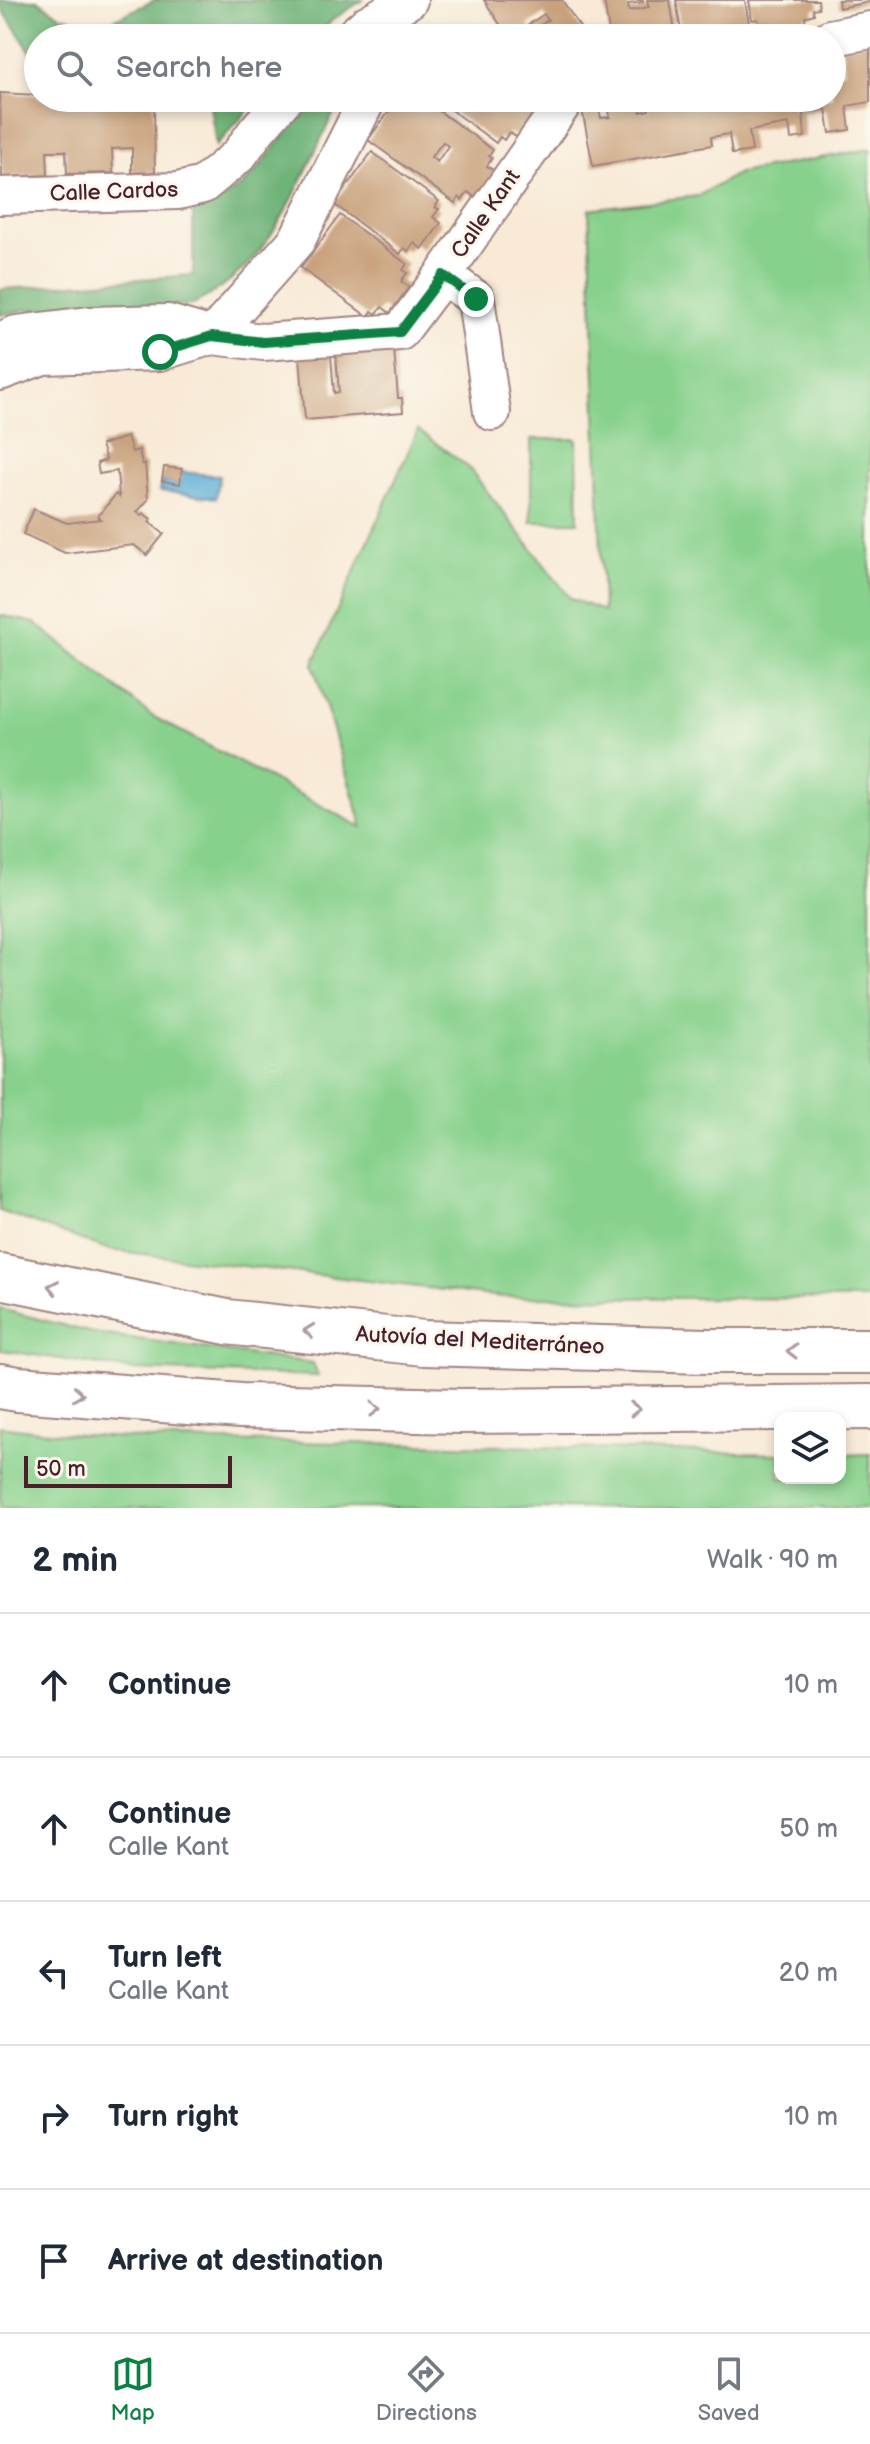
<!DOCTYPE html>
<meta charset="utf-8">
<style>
body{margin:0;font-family:"Balsamiq Sans",sans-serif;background:#f2f2f3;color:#1f2937}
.controls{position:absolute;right:24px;bottom:24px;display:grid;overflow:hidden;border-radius:16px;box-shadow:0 4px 12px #0003}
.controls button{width:72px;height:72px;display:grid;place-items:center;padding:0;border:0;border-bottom:2px solid #e0e1e3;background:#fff;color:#1f2937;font:40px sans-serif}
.scale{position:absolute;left:24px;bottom:20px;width:208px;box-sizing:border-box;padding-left:8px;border:4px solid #4a1f2b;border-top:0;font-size:22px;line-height:28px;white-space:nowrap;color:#4a1f2b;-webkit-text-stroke:6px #fbf7ec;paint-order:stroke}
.stop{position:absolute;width:24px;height:24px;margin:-18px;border:6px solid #0b8043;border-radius:50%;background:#fff}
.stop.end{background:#0b8043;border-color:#fff;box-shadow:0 2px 8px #0008}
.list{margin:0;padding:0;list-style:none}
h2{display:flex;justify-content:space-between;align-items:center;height:104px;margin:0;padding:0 32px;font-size:34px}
h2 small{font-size:26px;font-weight:400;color:#747a83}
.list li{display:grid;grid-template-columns:52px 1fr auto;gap:24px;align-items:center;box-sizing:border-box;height:144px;padding:0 32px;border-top:2px solid #e0e1e3}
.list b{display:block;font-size:30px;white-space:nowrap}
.list p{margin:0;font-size:26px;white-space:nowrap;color:#747a83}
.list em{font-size:26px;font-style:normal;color:#747a83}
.icon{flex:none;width:44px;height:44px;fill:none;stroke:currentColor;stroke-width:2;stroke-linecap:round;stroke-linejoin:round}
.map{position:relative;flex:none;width:870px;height:1508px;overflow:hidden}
.search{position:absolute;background:#fff;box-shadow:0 4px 12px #0003;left:24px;right:24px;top:24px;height:88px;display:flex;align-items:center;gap:20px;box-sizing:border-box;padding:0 28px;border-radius:44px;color:#747a83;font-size:30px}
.sheet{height:824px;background:#fff}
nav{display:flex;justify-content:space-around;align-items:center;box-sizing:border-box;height:112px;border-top:2px solid #e0e1e3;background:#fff;font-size:22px;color:#747a83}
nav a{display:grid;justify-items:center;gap:4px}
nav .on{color:#0b8043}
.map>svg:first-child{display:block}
.green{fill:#88d18d;stroke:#69785c;stroke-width:2}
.forest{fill:#6eb378;stroke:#5c6952;stroke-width:2}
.water{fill:#5caed7;stroke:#536681;stroke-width:2}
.building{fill:#c9a27d;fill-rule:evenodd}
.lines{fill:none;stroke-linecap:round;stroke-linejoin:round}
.minor-casing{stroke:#a18481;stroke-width:40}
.highway-casing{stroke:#a18481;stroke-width:48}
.minor{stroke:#fff;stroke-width:36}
.highway{stroke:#fff;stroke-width:44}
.oneway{stroke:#ae9aa0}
.route{stroke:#0b8043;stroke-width:10}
.labels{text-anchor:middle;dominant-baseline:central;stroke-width:6;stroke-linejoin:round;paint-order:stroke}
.street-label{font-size:22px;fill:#4a1f2b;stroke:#fbf7ec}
</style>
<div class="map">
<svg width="870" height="1508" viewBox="0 0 870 1508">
<rect width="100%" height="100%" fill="#fbf7ec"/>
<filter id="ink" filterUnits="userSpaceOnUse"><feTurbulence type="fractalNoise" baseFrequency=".0125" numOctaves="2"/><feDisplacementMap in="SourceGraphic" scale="16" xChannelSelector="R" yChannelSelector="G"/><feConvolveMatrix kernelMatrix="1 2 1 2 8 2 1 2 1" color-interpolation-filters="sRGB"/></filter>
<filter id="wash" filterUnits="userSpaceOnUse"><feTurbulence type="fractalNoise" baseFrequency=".006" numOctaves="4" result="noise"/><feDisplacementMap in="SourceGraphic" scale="32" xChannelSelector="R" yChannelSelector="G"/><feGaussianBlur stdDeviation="1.8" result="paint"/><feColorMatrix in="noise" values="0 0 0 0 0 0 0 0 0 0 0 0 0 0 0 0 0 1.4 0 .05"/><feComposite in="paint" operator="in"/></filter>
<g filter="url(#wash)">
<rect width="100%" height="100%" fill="#f8ead7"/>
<g class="green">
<path d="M870 149V1299L502 1297 110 1250 0 1211V615L35 623 152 716 363 828 313 664 418 430 468 467 571 599 603 611 589 209 698 196 739 173Z"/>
<path d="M531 439H577L578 522H531Z"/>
<path d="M0 1309 93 1333 313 1363 318 1376 133 1370 0 1350Z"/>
<path d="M0 1426C117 1443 238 1441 356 1443 498 1445 639 1450 780 1454V1478H840V1455L870 1454V1508H0Z"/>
</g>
<g class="forest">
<path d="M0 0H37L61 16 84 22 111 21 155 0H363L332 20 315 38H38V63L0 6Z"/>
<path d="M209 98H259L216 146Z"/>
<path d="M314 98H342C298 176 280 263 191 305L25 310 0 315V290L3 289 193 275V208C201 206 211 205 218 201 257 183 284 129 314 98Z"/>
</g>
<path class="water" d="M182 472 220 476 216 498 160 491 162 481 180 483Z"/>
<g id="blocks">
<g class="building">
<path d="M484 0H562L587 38H509ZM544 14 548 20 531 31 528 25Z"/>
<path d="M604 0H643V2L628 4 629 11 649 7 647 0H670L676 38H610Z"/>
<path d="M676 0H745L750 29 744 30 745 35 736 38H682Z"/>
<path d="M749 0H818L819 8 813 9 814 14 805 17 806 27 771 33 769 23 760 24 758 19 752 20Z"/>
<path d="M838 0H870V2L839 8Z"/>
<path d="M444 24 463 38H434Z"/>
<path d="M870 42V102L847 106 850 130 830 133 826 109 803 113 805 137 791 139 789 124 749 131 752 151 732 154 729 134 711 137 712 145 593 166 582 109 586 108 588 106 598 105 601 118 610 117 608 103 618 100 620 103 625 102 627 100 638 98 641 112 649 110 647 98H678L680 105 688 104 687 98H720L721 101 729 98H832V57L836 73 845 71 842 47Z"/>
<path d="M0 93 38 95V98H154L155 172 132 173V148L112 149 113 173 67 174 66 151H47L48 175 2 177Z"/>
<path d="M399 98H421L493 150 489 156 492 158 487 166 496 172 477 199 468 192 462 200 459 197 455 203 368 140ZM443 142 448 146 437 162 431 157Z"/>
<path d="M435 98H534L528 106 537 112 518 138 509 132 504 140 500 137 496 143Z"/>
<path d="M372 152 439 201 435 207 439 209 433 217 441 223 422 249 414 243 408 251 404 248 400 254 334 204Z"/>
<path d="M340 215 407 264 403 270 407 273 401 281 409 287 390 313 382 307 376 314 372 311 368 317 301 268Z"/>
<path d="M394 350 398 398H402L403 412 305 420 300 357 329 353 331 356 334 393 339 392 336 355 339 353Z"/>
<path d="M127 437 132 452 139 450 142 464H145L148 500 137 512 141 515 143 513 151 519 149 522 164 534 147 555 134 545 65 553 23 534 34 509 67 523 101 519 98 516 116 494 119 497 117 471 99 474 97 463 106 460 101 445Z"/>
<path d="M164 467 182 469 180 484 162 481Z"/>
</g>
</g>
</g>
<g filter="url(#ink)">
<use href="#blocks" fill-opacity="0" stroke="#a18481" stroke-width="2"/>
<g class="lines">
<defs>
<g id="minor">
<path d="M351 38 367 24 409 0"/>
<path d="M830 38 870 30"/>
<path d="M0 196 178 191 203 185 239 155 257 130 285 98"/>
<path d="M443 275 476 299 492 412"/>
<path d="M212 336 297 240 368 98"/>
<path d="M0 341 16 334 89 325 168 323 212 336 263 342 400 332 443 275 567 98"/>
<path d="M0 372 43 356 160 352 212 336"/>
</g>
<g id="highway">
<path d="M0 1276 227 1322 424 1343 707 1351H870"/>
<path d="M0 1386 18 1389 241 1406 461 1411 870 1407"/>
</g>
</defs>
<use href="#minor" class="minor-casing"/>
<use href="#highway" class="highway-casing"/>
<use href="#minor" class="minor"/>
<use href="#highway" class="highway"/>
</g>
<defs><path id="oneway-chevron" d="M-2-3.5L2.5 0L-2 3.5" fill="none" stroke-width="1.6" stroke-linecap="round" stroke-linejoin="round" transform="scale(2)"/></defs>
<g class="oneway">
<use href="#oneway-chevron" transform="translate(53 1287) rotate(-169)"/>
<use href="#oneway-chevron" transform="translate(309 1331) rotate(-174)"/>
<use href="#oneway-chevron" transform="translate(792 1351) rotate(-180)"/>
<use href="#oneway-chevron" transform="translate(78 1394) rotate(4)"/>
<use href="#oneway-chevron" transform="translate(375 1409) rotate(1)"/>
<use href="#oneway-chevron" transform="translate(635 1409) rotate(-1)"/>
</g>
</g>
<g class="lines" filter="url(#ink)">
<path class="route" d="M160 352 212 336 263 342 400 332 443 275 476 299"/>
</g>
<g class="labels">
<g class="street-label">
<text transform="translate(114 192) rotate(-2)">Calle Cardos</text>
<text transform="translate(486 214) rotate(-55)">Calle Kant</text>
<text transform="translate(480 1341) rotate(3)">Autovía del Mediterráneo</text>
</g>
</g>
</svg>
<div class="controls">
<button><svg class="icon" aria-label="layers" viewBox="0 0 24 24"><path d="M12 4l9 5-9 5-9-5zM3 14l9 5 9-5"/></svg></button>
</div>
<div class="scale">50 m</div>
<div class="stop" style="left:160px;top:352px"></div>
<div class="stop end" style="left:476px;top:299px"></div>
<div class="search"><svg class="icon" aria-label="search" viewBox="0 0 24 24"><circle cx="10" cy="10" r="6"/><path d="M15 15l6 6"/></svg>Search here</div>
</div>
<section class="sheet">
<h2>2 min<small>Walk · 90 m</small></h2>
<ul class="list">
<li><svg class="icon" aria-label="ahead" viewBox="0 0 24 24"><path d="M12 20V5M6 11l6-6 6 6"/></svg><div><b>Continue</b></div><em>10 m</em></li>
<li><svg class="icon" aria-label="ahead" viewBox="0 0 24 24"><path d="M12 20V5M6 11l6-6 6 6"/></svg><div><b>Continue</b><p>Calle Kant</p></div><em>50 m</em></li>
<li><svg class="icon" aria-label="left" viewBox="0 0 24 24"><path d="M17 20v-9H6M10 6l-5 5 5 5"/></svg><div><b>Turn left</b><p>Calle Kant</p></div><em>20 m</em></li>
<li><svg class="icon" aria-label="right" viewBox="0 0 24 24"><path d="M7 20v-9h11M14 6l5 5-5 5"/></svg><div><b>Turn right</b></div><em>10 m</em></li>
<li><svg class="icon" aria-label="arrive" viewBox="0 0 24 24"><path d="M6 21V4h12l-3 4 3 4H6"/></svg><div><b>Arrive at destination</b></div></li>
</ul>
</section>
<nav>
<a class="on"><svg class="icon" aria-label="map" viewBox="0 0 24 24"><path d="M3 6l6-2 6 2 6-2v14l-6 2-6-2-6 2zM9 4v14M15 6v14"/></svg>Map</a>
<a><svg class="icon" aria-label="directions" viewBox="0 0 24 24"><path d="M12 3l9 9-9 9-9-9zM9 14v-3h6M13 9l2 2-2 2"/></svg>Directions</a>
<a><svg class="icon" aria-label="saved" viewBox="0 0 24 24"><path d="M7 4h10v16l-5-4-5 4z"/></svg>Saved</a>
</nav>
